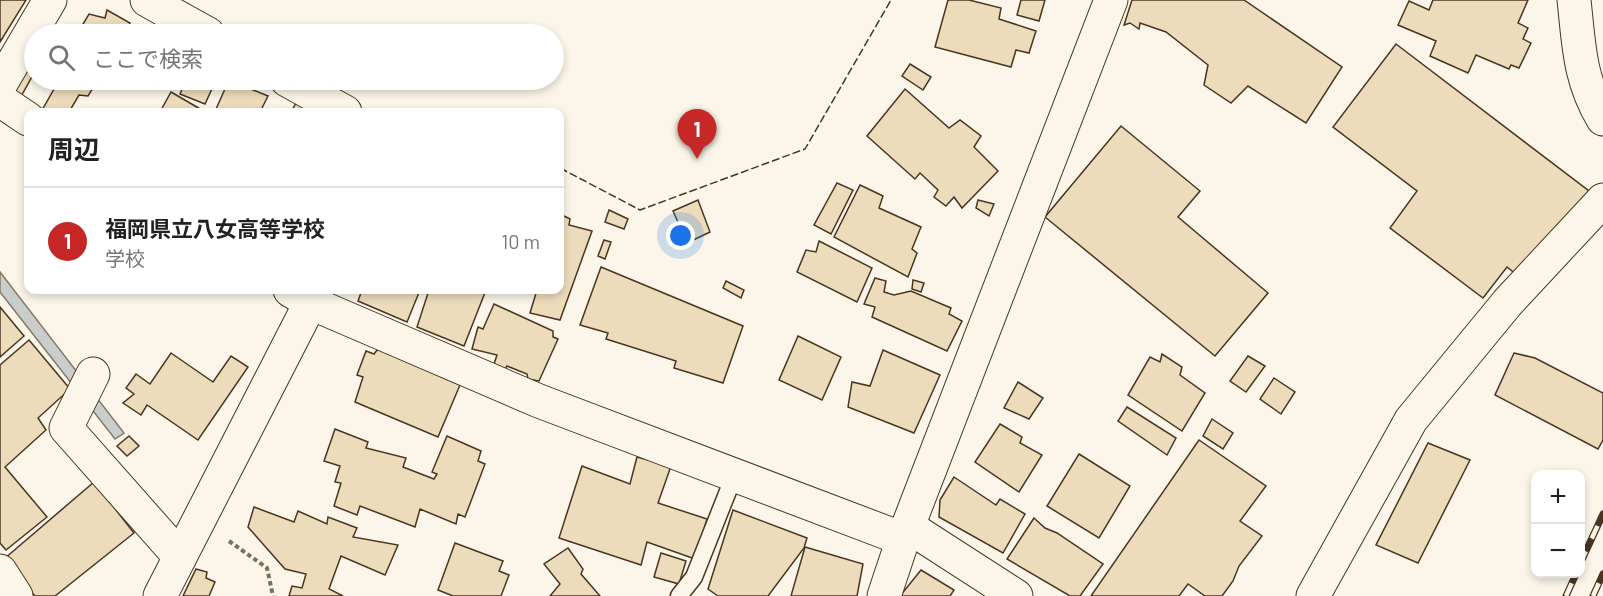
<!DOCTYPE html>
<html lang="ja">
<meta charset="utf-8">
<style>
body{margin:0;font-family:Barlow,"Noto Sans JP",sans-serif;background:#f6f6f6;color:#222}
.controls{position:absolute;right:18px;bottom:18px;display:grid;overflow:hidden;border-radius:12px;box-shadow:0 3px 9px #0003}
.controls button{width:54px;height:54px;display:grid;place-items:center;padding:0;border:0;border-bottom:2px solid #e0e0e0;background:#fff;color:#222;font:30px sans-serif}
.you{position:absolute;left:681px;top:236px;width:21px;height:21px;margin:-15px;border:4px solid #fff;border-radius:50%;background:#1a73e8;box-shadow:0 0 0 9px #1a73e833}
.badge{display:grid;place-items:center;width:39px;height:39px;border-radius:50%;background:#c62828;color:#fff;font-size:20px;font-weight:700}
.pin{position:absolute;translate:-50% -50px;filter:drop-shadow(0 2px 3px #0008)}
.pin::after{content:'';position:absolute;top:32px;width:21px;height:18px;background:inherit;clip-path:polygon(0 0,100% 0,50% 100%)}
.list{margin:0;padding:0;list-style:none}
h2{display:flex;justify-content:space-between;align-items:center;height:78px;margin:0;padding:0 24px;font-size:26px}
h2 small{font-size:20px;font-weight:400;color:#767676}
.list li{display:grid;grid-template-columns:39px 1fr auto;gap:18px;align-items:center;box-sizing:border-box;height:108px;padding:0 24px;border-top:2px solid #e0e0e0}
.list b{display:block;font-size:22px;white-space:nowrap}
.list p{margin:0;font-size:20px;white-space:nowrap;color:#767676}
.list em{font-size:20px;font-style:normal;color:#767676}
.icon{flex:none;width:33px;height:33px;fill:none;stroke:currentColor;stroke-width:2;stroke-linecap:round;stroke-linejoin:round}
.map{position:relative;flex:none;width:1603px;height:596px;overflow:hidden}
.search{position:absolute;background:#fff;box-shadow:0 3px 9px #0003;left:24px;top:24px;width:540px;height:66px;display:flex;align-items:center;gap:15px;box-sizing:border-box;padding:0 21px;border-radius:33px;color:#767676;font-size:22px}
.panel{position:absolute;background:#fff;box-shadow:0 3px 9px #0003;left:24px;top:108px;width:540px;height:186px;border-radius:12px}
.map>svg:first-child{display:block}
.water{fill:#c9cecd;stroke:#887966;stroke-width:1.5}
.building{fill:#ecdcbc;stroke:#4a3520;stroke-width:1.5}
.lines{fill:none;stroke-linecap:round;stroke-linejoin:round}
.service-casing{stroke:#4a3520;stroke-width:19}
.minor-casing{stroke:#4a3520;stroke-width:35}
.path{stroke:#7f6f5c;stroke-width:4;stroke-dasharray:4.5 3;stroke-linecap:butt}
.service{stroke:#fbf6e9;stroke-width:16}
.minor{stroke:#fbf6e9;stroke-width:33}
.rail-casing{stroke:#4a3520;stroke-width:7}
.rail{stroke:#fbf6e9;stroke-width:4.5;stroke-dasharray:14;stroke-linecap:butt}
.fence{stroke:#4a3520;stroke-width:1.5;stroke-dasharray:8 3;stroke-linecap:butt}
</style>
<div class="map">
<svg width="1603" height="596" viewBox="0 0 1603 596">
<rect width="100%" height="100%" fill="#fbf6e9"/>
<path class="water" d="M0 272 124 433 115 439 0 292Z"/>
<g class="building">
<path d="M0 0H26L0 42Z"/>
<path d="M948 0H969L1001 8 999 19 1036 31 1029 53 1016 50 1011 67 935 47Z"/>
<path d="M1021 0H1045L1039 21 1017 15Z"/>
<path d="M1132 0H1244L1342 67 1306 123 1248 86 1231 103 1204 85 1208 65 1166 32 1140 23 1139 29 1130 23 1124 25Z"/>
<path d="M1433 0H1528L1518 23 1528 28 1523 39 1531 43 1519 68 1511 65 1509 69 1476 55 1468 73 1430 56 1436 41 1398 25 1409 1 1429 10Z"/>
<path d="M107 10 130 23 124 34H77L89 14 105 18Z"/>
<path d="M1396 44 1589 191 1522 279 1507 267 1483 298 1390 228 1417 191 1333 127Z"/>
<path d="M34 51V73L19 100 6 94Z"/>
<path d="M910 64 931 77 923 90 902 76Z"/>
<path d="M51 80H98L88 96 79 95 69 112H41L54 89 47 85Z"/>
<path d="M186 80H216L205 104 180 94Z"/>
<path d="M229 80 268 96 260 112H223L216 109Z"/>
<path d="M905 89 949 128 960 120 981 136 974 147 998 171 962 208 954 197 946 206 934 197 938 190 920 173 915 179 867 136Z"/>
<path d="M171 92 202 110 200 112H160Z"/>
<path d="M296 103 313 112H291Z"/>
<path d="M1121 126 1200 191 1178 217 1268 293 1215 356 1045 217Z"/>
<path d="M837 183 853 190 831 234 814 225Z"/>
<path d="M860 185 883 196 879 208 921 227 912 249 917 253 908 277 834 237Z"/>
<path d="M698 200 710 232 687 243 673 211Z"/>
<path d="M978 200 994 204 989 216 976 208Z"/>
<path d="M609 210 628 219 624 229 605 222Z"/>
<path d="M560 214 570 219 569 225 592 231 560 320 530 313 537 290H560Z"/>
<path d="M604 240 611 242 605 259 598 256Z"/>
<path d="M819 241 872 268 857 302 797 272 806 250 816 252Z"/>
<path d="M601 267 743 326 723 383 674 368 676 361 606 339 608 333 580 325Z"/>
<path d="M875 278 886 281 884 292 894 295 911 291 951 308 949 314 962 321 947 351 872 317 875 307 864 304Z"/>
<path d="M913 280 924 283 921 292 912 289Z"/>
<path d="M726 281 744 290 741 298 723 288Z"/>
<path d="M362 290H420L407 322 358 301Z"/>
<path d="M429 290 466 293 468 290H486L464 346 417 327Z"/>
<path d="M494 304 553 331V337L558 339 539 381 528 379 527 374 507 366 504 371 493 367 497 355 472 349 478 327 483 329Z"/>
<path d="M0 307 24 336 0 357Z"/>
<path d="M798 336 841 357 822 400 779 380Z"/>
<path d="M29 340 70 389 38 418 46 430 5 467 47 517 6 550 0 543V365Z"/>
<path d="M378 349 460 385 438 437 355 402 363 377 357 375 366 351 374 354Z"/>
<path d="M883 350 940 375 914 433 848 407 852 382 870 386Z"/>
<path d="M171 353 213 382 231 356 248 367 198 440 147 405 141 415 123 403 134 394 126 388 136 374 150 384Z"/>
<path d="M1514 353 1535 358 1603 393V440L1598 449 1495 395Z"/>
<path d="M1162 354 1182 367 1180 375 1205 393 1182 431 1128 395 1150 357 1160 362Z"/>
<path d="M1248 356 1265 366 1246 392 1230 381Z"/>
<path d="M1274 378 1295 392 1281 414 1260 399Z"/>
<path d="M1018 382 1043 398 1029 419 1004 408Z"/>
<path d="M1127 407 1176 438 1167 455 1118 421Z"/>
<path d="M1212 419 1233 433 1223 449 1203 436Z"/>
<path d="M1000 424 1022 437 1020 443 1042 455 1019 492 975 462Z"/>
<path d="M335 429 368 442 366 448 406 458 403 467 434 479 437 474 432 472 447 436 481 451 478 461 485 464 465 517 458 514 456 524 420 509 415 527 360 506 357 515 334 506 341 483 335 482 340 466 324 461Z"/>
<path d="M129 436 139 446 127 456 117 446Z"/>
<path d="M1199 440 1266 486 1240 521 1262 536 1239 566 1233 581 1222 596H1205L1188 584 1179 596H1091Z"/>
<path d="M1428 443 1470 460 1418 563 1376 545Z"/>
<path d="M1079 454 1130 486 1099 538 1047 506Z"/>
<path d="M637 457 671 466 658 503 707 519 695 559 647 542 641 565 559 538 582 466 630 484Z"/>
<path d="M954 477 996 505 1000 499 1025 514 1003 553 939 517 940 500Z"/>
<path d="M94 482 134 533 55 596H35L4 559Z"/>
<path d="M254 507 294 522 298 511 327 524 328 517 357 528 353 537 398 545 385 575 341 556 329 589 343 596H289L292 586 302 588 306 574 285 569 248 527Z"/>
<path d="M733 510 807 538 804 548 768 596H718L708 589Z"/>
<path d="M1034 518 1045 528 1057 533 1103 564 1080 596H1070L1007 559Z"/>
<path d="M455 543 503 561 499 571 509 575 501 596H453L438 590Z"/>
<path d="M805 547 863 564 857 596H791Z"/>
<path d="M568 548 583 569 581 574 600 596H550L560 584 544 564Z"/>
<path d="M661 553 686 561 679 584 654 577Z"/>
<path d="M196 569 207 572 206 578 215 582 209 596H183Z"/>
<path d="M921 570 954 590 950 596H900Z"/>
</g>
<g class="lines">
<defs>
<path id="service" d="M679 596 694 577 734 476"/>
<g id="minor">
<path d="M147 0 208 34"/>
<path d="M1574 0C1579 45 1579 79 1603 119"/>
<path d="M287 80 345 112"/>
<path d="M0 85 50 0"/>
<path d="M0 100 28 119"/>
<path d="M290 290 311 303 539 401 903 539"/>
<path d="M93 374 66 428 180 557"/>
<path d="M909 527 1016 596"/>
<path d="M0 571 16 596"/>
<path d="M160 596 317 290"/>
<path d="M884 596 903 539 1111 0"/>
<path d="M1313 596 1411 420 1508 302 1603 200"/>
</g>
</defs>
<use href="#service" class="service-casing"/>
<use href="#minor" class="minor-casing"/>
<path class="path" d="M229 541 267 568 273 596"/>
<use href="#service" class="service"/>
<use href="#minor" class="minor"/>
<defs>
<g id="rail">
<path d="M1580 564 1603 514"/>
<path d="M1566 596 1576 574"/>
<path d="M1593 596 1603 574"/>
</g>
</defs>
<use href="#rail" class="rail-casing"/>
<use href="#rail" class="rail"/>
<path class="fence" d="M560 168 640 210 805 149 891 0"/>
</g>
</svg>
<div class="controls">
<button>+</button>
<button>−</button>
</div>
<div class="you"></div>
<div class="pin badge" style="left:697px;top:159px">1</div>
<div class="search"><svg class="icon" aria-label="search" viewBox="0 0 24 24"><circle cx="10" cy="10" r="6"/><path d="M15 15l6 6"/></svg>ここで検索</div>
<section class="panel">
<h2>周辺<small></small></h2>
<ul class="list">
<li><span class="badge">1</span><div><b>福岡県立八女高等学校</b><p>学校</p></div><em>10 m</em></li>
</ul>
</section>
</div>
